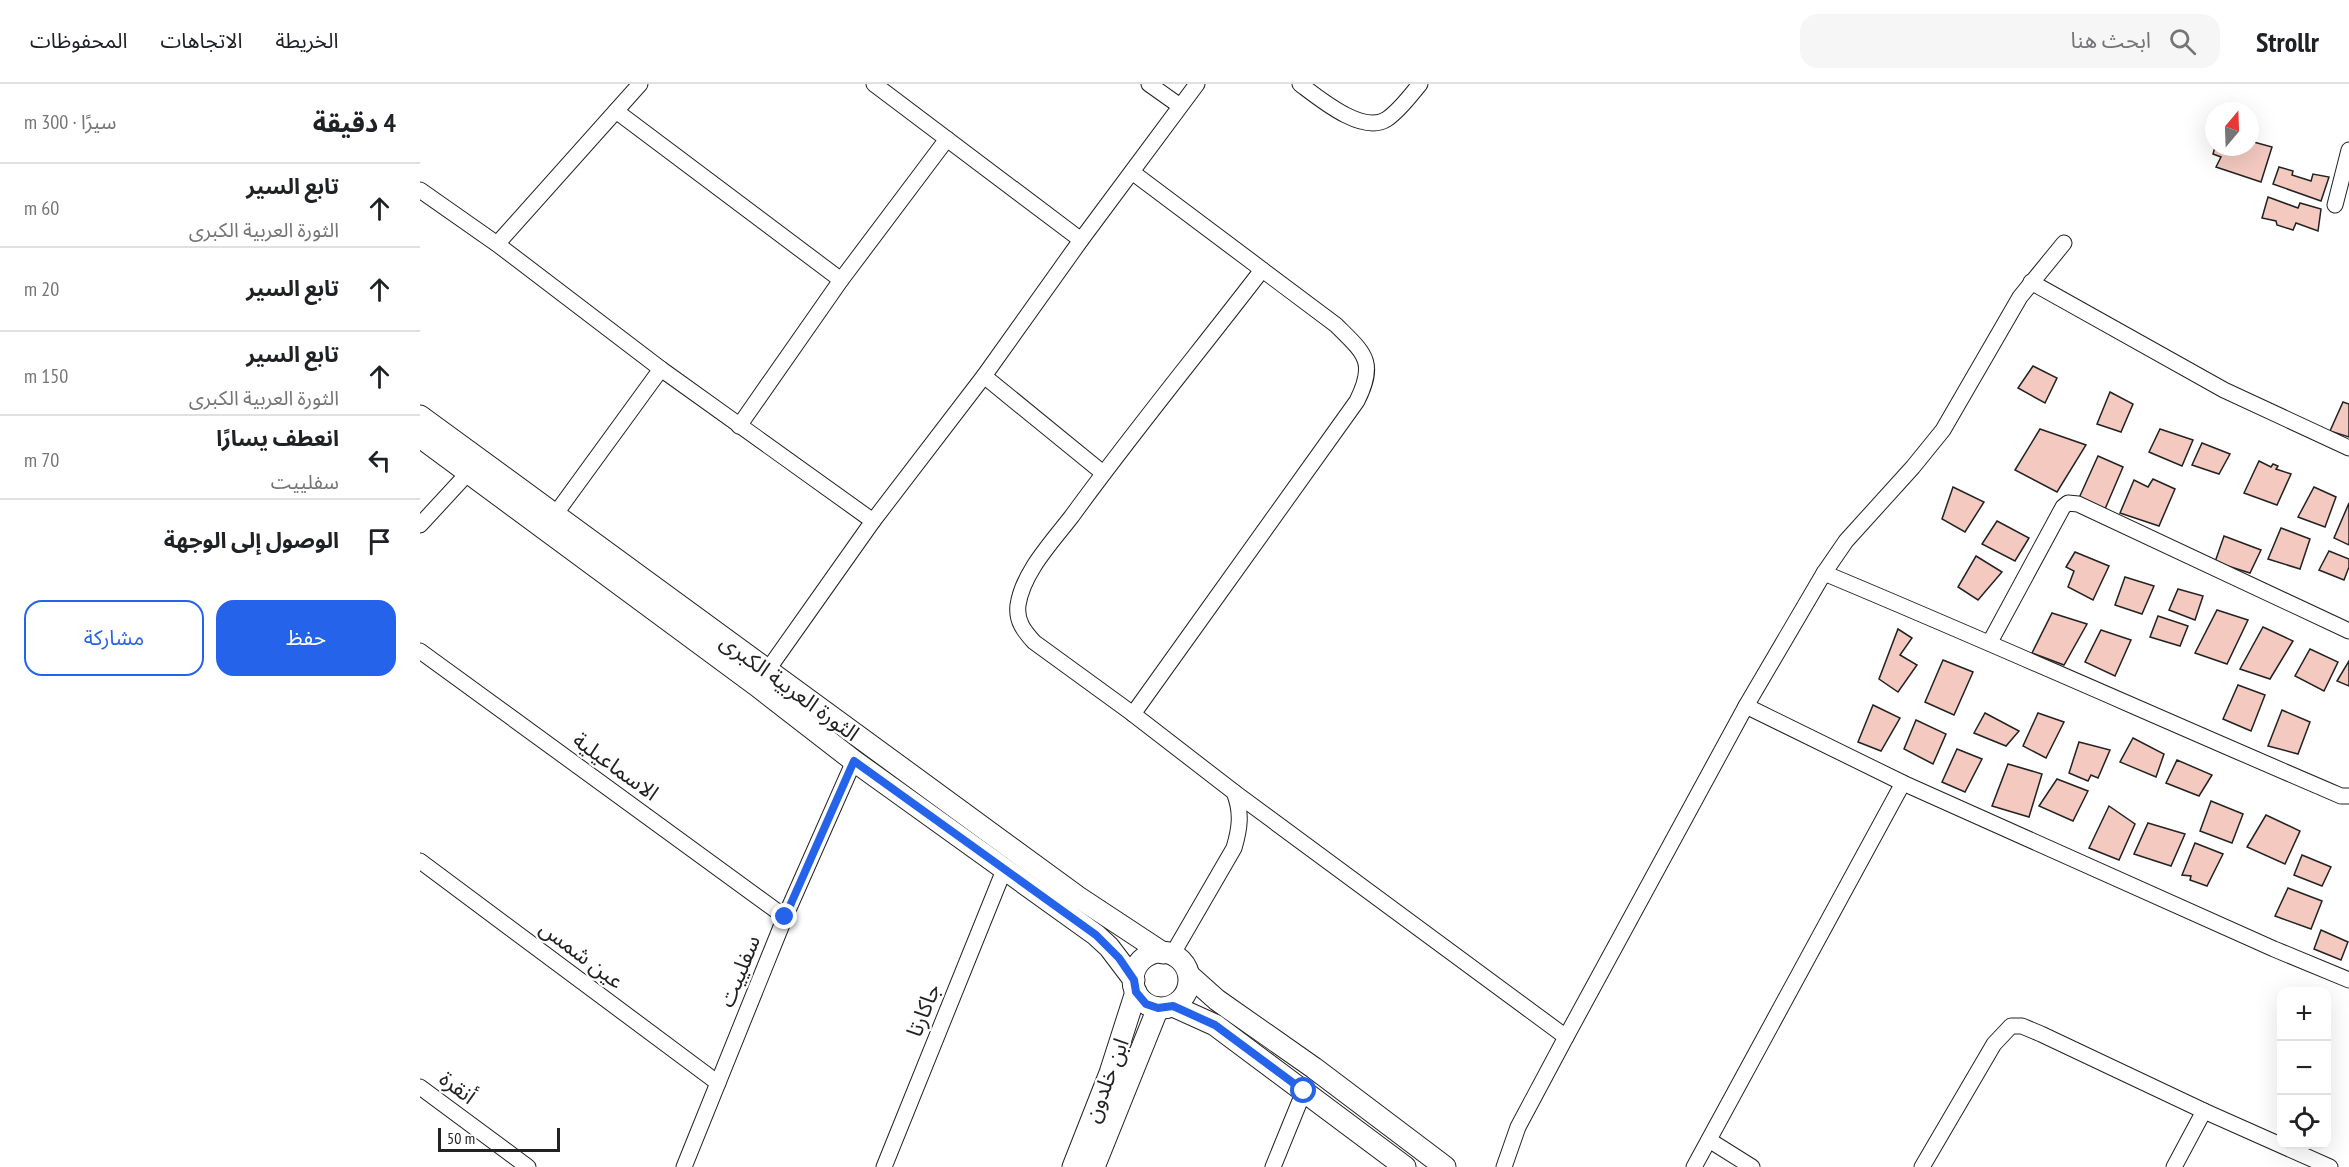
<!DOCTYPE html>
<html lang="ar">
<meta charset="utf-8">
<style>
body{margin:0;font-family:"PT Sans Narrow","Noto Sans Arabic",sans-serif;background:#f6f6f6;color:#202124;direction:rtl}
.controls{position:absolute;right:18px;bottom:18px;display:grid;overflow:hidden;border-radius:12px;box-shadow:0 6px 24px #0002}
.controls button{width:54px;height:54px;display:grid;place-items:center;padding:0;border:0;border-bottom:2px solid #e0e0e0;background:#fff;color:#202124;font:30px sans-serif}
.compass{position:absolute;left:1785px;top:18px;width:54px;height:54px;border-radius:50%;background:#fff;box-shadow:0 6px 24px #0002;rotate:19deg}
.scale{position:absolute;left:18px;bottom:15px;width:122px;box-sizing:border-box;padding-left:6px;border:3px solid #222;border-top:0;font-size:16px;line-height:21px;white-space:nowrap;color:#222;-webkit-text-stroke:4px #fff;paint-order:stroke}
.stop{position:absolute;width:18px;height:18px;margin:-14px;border:4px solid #2563eb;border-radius:50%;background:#fff}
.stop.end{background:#2563eb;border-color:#fff;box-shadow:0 2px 6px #0008}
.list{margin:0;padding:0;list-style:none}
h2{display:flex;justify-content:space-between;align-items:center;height:78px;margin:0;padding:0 24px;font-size:26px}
h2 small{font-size:20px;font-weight:400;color:#757577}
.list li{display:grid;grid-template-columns:39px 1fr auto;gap:18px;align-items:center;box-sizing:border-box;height:84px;padding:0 24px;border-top:2px solid #e0e0e0}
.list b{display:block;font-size:22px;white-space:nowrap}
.list p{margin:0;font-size:20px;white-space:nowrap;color:#757577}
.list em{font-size:20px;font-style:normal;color:#757577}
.actions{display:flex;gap:12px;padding:18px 24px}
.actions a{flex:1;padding:14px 0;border:2px solid #2563eb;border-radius:18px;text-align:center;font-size:21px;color:#2563eb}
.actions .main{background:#2563eb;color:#fff}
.icon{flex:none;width:33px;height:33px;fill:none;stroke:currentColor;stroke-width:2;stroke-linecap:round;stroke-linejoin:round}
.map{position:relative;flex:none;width:1929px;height:1083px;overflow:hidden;direction:ltr}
header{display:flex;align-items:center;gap:36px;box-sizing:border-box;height:84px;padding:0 30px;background:#fff;border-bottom:2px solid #e0e0e0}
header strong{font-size:28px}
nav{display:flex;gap:33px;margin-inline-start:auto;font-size:21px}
.search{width:420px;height:54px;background:#f6f6f6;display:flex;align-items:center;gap:15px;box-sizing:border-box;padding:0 21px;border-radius:18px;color:#757577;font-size:22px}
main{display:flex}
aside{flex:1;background:#fff}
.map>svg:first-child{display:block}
.building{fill:#f3c9c0;stroke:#222;stroke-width:1.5}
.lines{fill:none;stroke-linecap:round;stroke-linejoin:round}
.street-casing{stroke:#222;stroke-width:17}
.secondary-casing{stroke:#222;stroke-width:23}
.street{stroke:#fff;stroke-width:15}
.secondary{stroke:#fff;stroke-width:21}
.route{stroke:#2563eb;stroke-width:8}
.labels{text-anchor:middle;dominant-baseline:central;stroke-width:4.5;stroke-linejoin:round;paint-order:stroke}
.street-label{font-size:22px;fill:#222;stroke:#fff}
</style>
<header>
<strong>Strollr</strong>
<div class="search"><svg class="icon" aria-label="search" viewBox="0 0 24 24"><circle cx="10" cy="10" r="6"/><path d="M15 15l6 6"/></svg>ابحث هنا</div>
<nav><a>الخريطة</a><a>الاتجاهات</a><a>المحفوظات</a></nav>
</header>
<main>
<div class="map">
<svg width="1929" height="1083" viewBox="0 0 1929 1083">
<rect width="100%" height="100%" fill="#fff"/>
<g class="building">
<path d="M1830 57 1852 63 1841 98 1796 83 1801 73 1793 70 1795 63H1830Z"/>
<path d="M1859 83 1873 87 1872 91 1891 97 1893 90 1909 93 1901 117 1853 100Z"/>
<path d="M1848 113 1878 124 1880 119 1901 125 1898 147 1876 139 1873 146 1857 141 1856 137 1842 134Z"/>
<path d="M1613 282 1637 294 1625 319 1598 304Z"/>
<path d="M1690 308 1713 320 1701 348 1677 340Z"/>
<path d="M1923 318 1929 320V353L1910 347Z"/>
<path d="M1620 345 1666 361 1637 408 1595 386Z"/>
<path d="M1740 345 1773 356 1762 382 1729 368Z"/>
<path d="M1782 359 1810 370 1799 390 1772 381Z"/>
<path d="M1678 372 1703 383 1685 425 1659 414Z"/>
<path d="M1839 377 1851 383 1853 380 1858 382 1856 385 1871 390 1857 421 1824 409Z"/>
<path d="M1733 395 1755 405 1739 442 1700 429 1714 396 1728 403Z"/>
<path d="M1533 403 1564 418 1545 448 1522 435Z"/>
<path d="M1894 403 1916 413 1905 443 1878 433Z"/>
<path d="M1929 419V461L1914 454Z"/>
<path d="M1577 437 1609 454 1595 477 1562 460Z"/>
<path d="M1861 444 1890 455 1880 485 1848 475Z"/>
<path d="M1804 452 1841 466 1830 489 1795 478Z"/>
<path d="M1909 467 1929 475V483L1924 496 1899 486Z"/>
<path d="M1655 468 1689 482 1673 516 1648 503 1654 487 1646 483Z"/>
<path d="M1556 472 1582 488 1558 516 1538 503Z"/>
<path d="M1705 493 1734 502 1722 530 1695 521Z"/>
<path d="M1758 505 1783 512 1775 536 1749 526Z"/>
<path d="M1797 526 1828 536 1807 580 1775 569Z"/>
<path d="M1632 529 1667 540 1644 581 1612 569Z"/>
<path d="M1738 532 1768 542 1760 562 1730 553Z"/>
<path d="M1843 543 1873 557 1850 595 1820 585Z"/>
<path d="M1478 545 1492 554 1480 571 1497 581 1478 608 1459 595Z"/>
<path d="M1681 546 1711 556 1695 592 1665 578Z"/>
<path d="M1890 565 1918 578 1904 607 1875 592Z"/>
<path d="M1523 576 1553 588 1534 631 1505 618Z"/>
<path d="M1929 577V602L1917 597Z"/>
<path d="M1818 601 1845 611 1831 647 1803 635Z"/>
<path d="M1453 621 1480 634 1461 667 1438 658Z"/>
<path d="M1862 626 1890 638 1878 670 1848 662Z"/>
<path d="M1565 629 1599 647 1586 662 1554 649Z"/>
<path d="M1618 629 1644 638 1626 674 1603 662Z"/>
<path d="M1496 636 1526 650 1513 680 1484 665Z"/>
<path d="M1713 654 1744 670 1736 693 1700 678Z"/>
<path d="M1659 658 1690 666 1678 694 1671 691 1668 697 1649 689Z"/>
<path d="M1537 665 1562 675 1545 708 1522 698Z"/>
<path d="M1757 676 1792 691 1779 712 1746 699Z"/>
<path d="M1588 680 1622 690 1609 733 1572 722Z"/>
<path d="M1637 695 1668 707 1653 737 1619 722Z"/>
<path d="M1791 717 1823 730 1812 759 1780 747Z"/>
<path d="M1689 722 1715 740 1699 776 1669 764Z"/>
<path d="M1846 731 1880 747 1865 780 1827 763Z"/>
<path d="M1728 739 1765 750 1751 782 1714 770Z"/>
<path d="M1775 759 1803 770 1787 802 1770 796 1771 792 1762 791Z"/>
<path d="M1882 771 1911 783 1902 802 1874 791Z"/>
<path d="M1868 804 1902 817 1891 845 1855 832Z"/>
<path d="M1901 846 1928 858 1921 876 1894 865Z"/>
</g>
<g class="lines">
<defs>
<g id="street">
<path d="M454 0 661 156"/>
<path d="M729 0 760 22"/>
<path d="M880 0C900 15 943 51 967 35 980 26 990 12 1000 0"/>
<path d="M196 27 421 196"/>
<path d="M712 88 916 241C944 269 957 277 937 317L713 630"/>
<path d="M0 106 77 160 241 285 453 437"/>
<path d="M1915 121 1929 66"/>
<path d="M77 160 220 0"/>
<path d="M1611 198 1804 306 1929 364"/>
<path d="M564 292 683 389"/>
<path d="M319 342 421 196 527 55"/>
<path d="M134 432 241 285"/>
<path d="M0 441 48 389"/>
<path d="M1404 489C1577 561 1748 638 1921 712H1929"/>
<path d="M1570 558 1643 423 1648 419 1658 420 1929 547"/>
<path d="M0 567 365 833"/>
<path d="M342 594 453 437 564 292 661 156 777 0"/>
<path d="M1326 622 1483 699 1854 865 1929 896"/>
<path d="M814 708 1146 953"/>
<path d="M0 777 298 999"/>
<path d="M752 871 814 764C820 744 822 728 814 708L713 630 614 558C604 547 596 537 598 521 603 488 632 458 652 432 713 348 779 268 842 186"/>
<path d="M0 1003 108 1083"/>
<path d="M1289 1056 1332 1083"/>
<path d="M264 1083 365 833 434 677"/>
<path d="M464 1083 584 786"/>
<path d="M853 1083 884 1007"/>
<path d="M1084 1083 1098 1043 1146 953 1326 622 1404 489 1426 457 1493 383 1523 346 1600 213 1644 159"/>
<path d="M1274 1083 1483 699"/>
<path d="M1502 1083 1574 960 1591 942H1602L1621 950 1784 1027 1910 1083"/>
<path d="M1754 1083 1784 1027"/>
</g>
<g id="secondary">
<path d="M0 332 658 813 743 869"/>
<path d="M0 353 336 601 434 677 676 851 689 863 714 896"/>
<circle cx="741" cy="896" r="28"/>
<path d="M769 891 797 916 894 984 1025 1083"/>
<path d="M753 922 795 941 985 1083"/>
<path d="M653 1083 690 989 716 908"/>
<path d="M674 1083 738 924"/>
</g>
</defs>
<use href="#street" class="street-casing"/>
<use href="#secondary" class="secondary-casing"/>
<use href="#street" class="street"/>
<use href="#secondary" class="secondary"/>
</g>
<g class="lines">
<path class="route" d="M365 833 434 677 676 851 699 874 714 896 716 908 726 920 738 924 753 922 795 941 884 1007"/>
</g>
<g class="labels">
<g class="street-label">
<text transform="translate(370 603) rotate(36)">الثورة العربية الكبرى</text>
<text transform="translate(196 682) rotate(36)">الاسماعيلية</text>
<text transform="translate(162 870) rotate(37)">عين شمس</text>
<text transform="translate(319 887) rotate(-68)">سفلييت</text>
<text transform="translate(503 926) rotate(-68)">جاكارتا</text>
<text transform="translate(686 996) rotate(-69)">ابن خلدون</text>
<text transform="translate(38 1003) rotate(37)">أنقرة</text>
</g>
</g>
</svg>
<div class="controls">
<button>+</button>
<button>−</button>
<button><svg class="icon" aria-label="locate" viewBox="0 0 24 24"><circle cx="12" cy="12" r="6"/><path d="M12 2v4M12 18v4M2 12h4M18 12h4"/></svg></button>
</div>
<svg class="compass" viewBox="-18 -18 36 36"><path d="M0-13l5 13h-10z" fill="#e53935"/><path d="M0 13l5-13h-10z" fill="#757577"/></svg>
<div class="scale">50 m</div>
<div class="stop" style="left:884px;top:1007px"></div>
<div class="stop end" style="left:365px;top:833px"></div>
</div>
<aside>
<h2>4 دقيقة<small>سيرًا · 300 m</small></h2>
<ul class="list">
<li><svg class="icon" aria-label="ahead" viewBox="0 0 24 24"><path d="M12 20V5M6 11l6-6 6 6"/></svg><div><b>تابع السير</b><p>الثورة العربية الكبرى</p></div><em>60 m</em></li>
<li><svg class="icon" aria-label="ahead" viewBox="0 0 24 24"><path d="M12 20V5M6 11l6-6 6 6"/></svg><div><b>تابع السير</b></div><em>20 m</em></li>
<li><svg class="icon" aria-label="ahead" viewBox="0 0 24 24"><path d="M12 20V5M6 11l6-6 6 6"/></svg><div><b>تابع السير</b><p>الثورة العربية الكبرى</p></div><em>150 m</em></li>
<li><svg class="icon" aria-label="left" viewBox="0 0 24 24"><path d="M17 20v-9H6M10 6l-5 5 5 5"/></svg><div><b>انعطف يسارًا</b><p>سفلييت</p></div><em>70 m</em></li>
<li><svg class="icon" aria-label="arrive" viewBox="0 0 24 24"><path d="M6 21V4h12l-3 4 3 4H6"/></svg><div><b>الوصول إلى الوجهة</b></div></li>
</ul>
<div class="actions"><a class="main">حفظ</a><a>مشاركة</a></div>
</aside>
</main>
